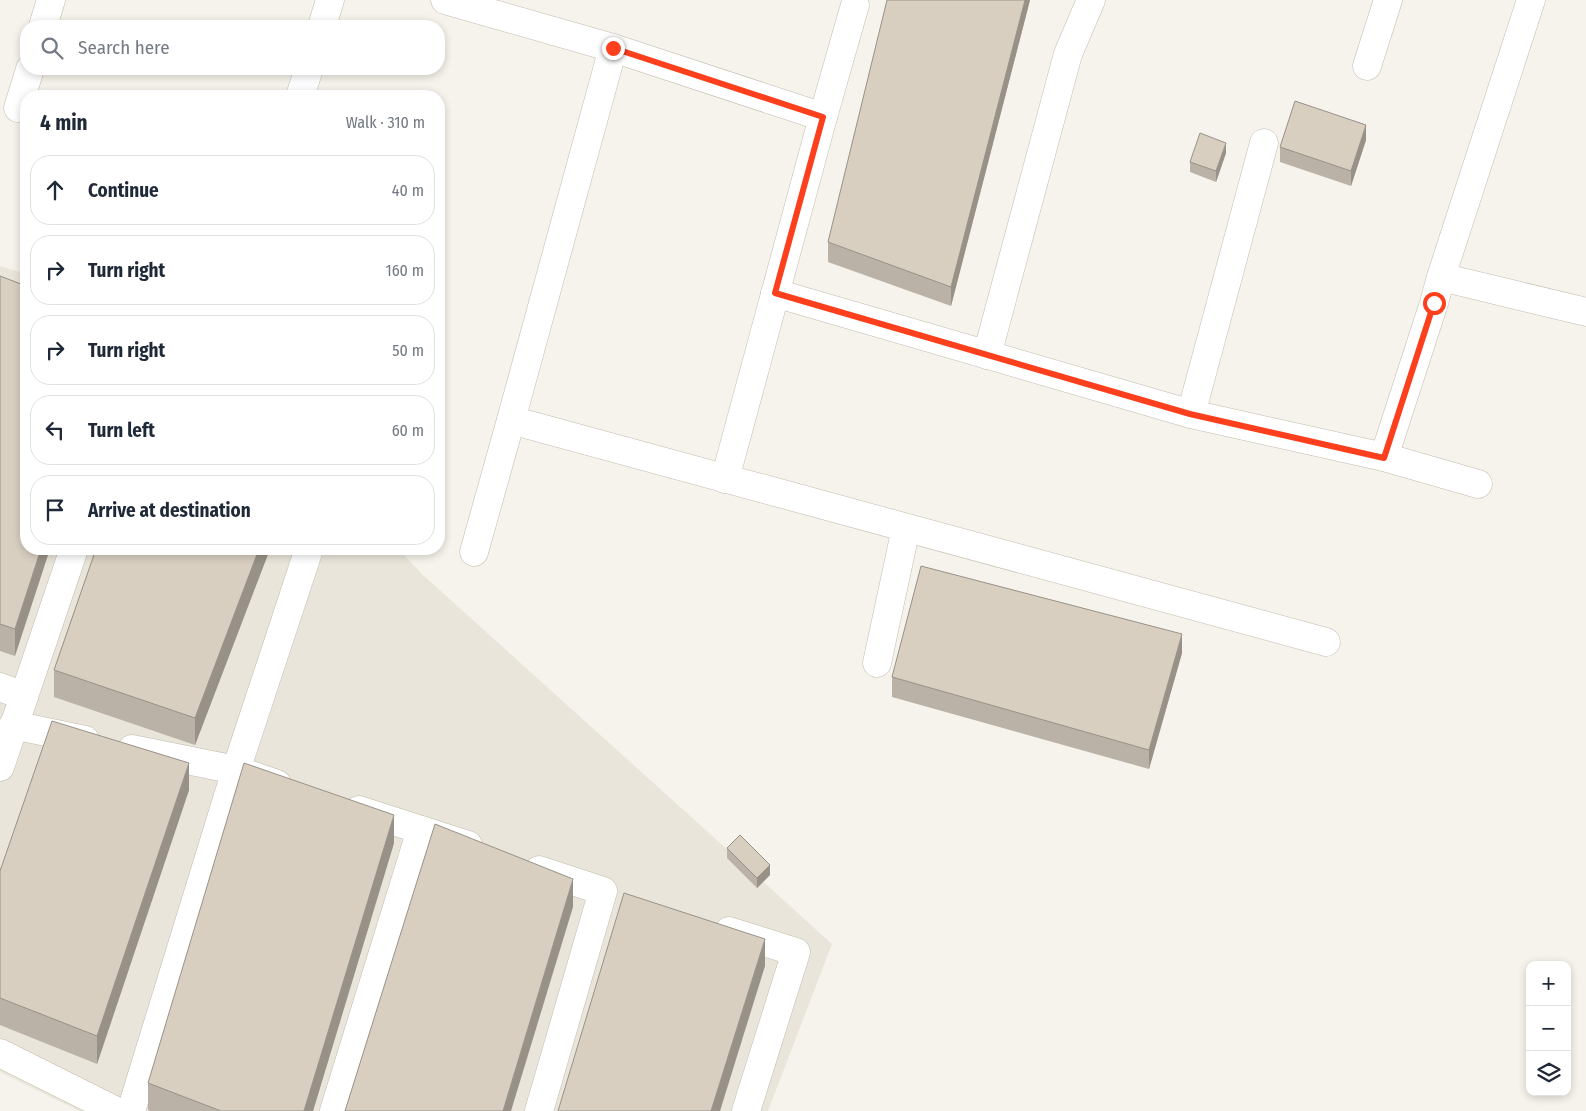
<!DOCTYPE html>
<meta charset="utf-8">
<style>
body{margin:0;font-family:"Fira Sans Condensed",sans-serif;background:#f6f6f7;color:#1f2937}
.controls{position:absolute;right:15px;bottom:15px;display:grid;overflow:hidden;border-radius:10px;box-shadow:0 2px 8px #0003}
.controls button{width:45px;height:45px;display:grid;place-items:center;padding:0;border:0;border-bottom:1px solid #e0e1e3;background:#fff;color:#1f2937;font:25px sans-serif}
.stop{position:absolute;width:15px;height:15px;margin:-11px;border:4px solid #fc3f1d;border-radius:50%;background:#fff}
.stop.end{background:#fc3f1d;border-color:#fff;box-shadow:0 1px 5px #0008}
.list{margin:0;padding:0;list-style:none}
h2{display:flex;justify-content:space-between;align-items:center;height:65px;margin:0;padding:0 20px;font-size:21px}
h2 small{font-size:16px;font-weight:400;color:#747a83}
.list li{display:grid;grid-template-columns:32px 1fr auto;gap:15px;align-items:center;box-sizing:border-box;height:70px;margin:0 10px 10px;padding:0 10px;border:1px solid #e0e1e3;border-radius:20px}
.list b{display:block;font-size:19px;white-space:nowrap}
.list em{font-size:16px;font-style:normal;color:#747a83}
.icon{flex:none;width:28px;height:28px;fill:none;stroke:currentColor;stroke-width:2;stroke-linecap:round;stroke-linejoin:round}
.map{position:relative;flex:none;width:1586px;height:1111px;overflow:hidden}
.search{position:absolute;background:#fff;box-shadow:0 2px 8px #0003;left:20px;top:20px;width:425px;height:55px;display:flex;align-items:center;gap:12px;box-sizing:border-box;padding:0 18px;border-radius:20px;color:#747a83;font-size:19px}
.panel{position:absolute;background:#fff;box-shadow:0 2px 8px #0003;left:20px;top:90px;width:425px;height:465px;border-radius:20px}
.map>svg:first-child{display:block}
.residential{fill:#eae5da}
.lines{fill:none;stroke-linecap:round;stroke-linejoin:round}
.minor-casing{stroke:#c2bbae;stroke-width:29}
.minor{stroke:#fff;stroke-width:28}
.wall{fill:#bab2a6}
.shaded-wall{fill:#979187}
.building{fill:#d8cfc1;stroke:#979187}
.route{stroke:#fc3f1d;stroke-width:6}
</style>
<div class="map">
<svg width="1586" height="1111" viewBox="0 0 1586 1111">
<rect width="100%" height="100%" fill="#f6f3ec"/>
<path class="residential" d="M0 266 26 274V549H398L423 575 832 944 768 1111H79L0 1072Z"/>
<g class="lines">
<defs>
<g id="minor">
<path d="M445 0 613 48 823 117"/>
<path d="M43 26 51 0"/>
<path d="M322 26 330 0"/>
<path d="M613 48 511 420 1326 642"/>
<path d="M1367 66 1388 0"/>
<path d="M300 96 309 69"/>
<path d="M18 108 30 69"/>
<path d="M1441 277 1531 0"/>
<path d="M775 293 1191 414 1384 457 1478 484"/>
<path d="M987 355 1068 54 1091 0"/>
<path d="M1191 414 1264 143"/>
<path d="M1384 457 1434 303 1441 277 1586 312"/>
<path d="M725 479 823 117 855 5"/>
<path d="M474 552 511 420"/>
<path d="M877 663 906 528"/>
<path d="M0 687 24 696"/>
<path d="M13 725 85 740"/>
<path d="M132 749 236 770 277 784"/>
<path d="M0 767 74 549"/>
<path d="M359 810 468 845"/>
<path d="M729 931 796 952 746 1111"/>
<path d="M0 1053 116 1111"/>
<path d="M131 1111 236 770 309 549"/>
<path d="M334 1111 421 830"/>
<path d="M539 1111 603 891 539 870"/>
</g>
</defs>
<use href="#minor" class="minor-casing"/>
<use href="#minor" class="minor"/>
</g>
<g class="wall">
<path d="M1030 0 951 306 828 262V242Z"/>
<path d="M1366 140 1351 186 1280 162V147Z"/>
<path d="M1226 153 1216 182 1190 172V162Z"/>
<path d="M0 276 26 286 15 656 0 651Z"/>
<path d="M96 549H270L195 745 54 697V670Z"/>
<path d="M1182 653 1149 769 892 697V677Z"/>
<path d="M189 790 97 1064 0 1025V871Z"/>
<path d="M394 843 313 1111H150L148 1110V1083Z"/>
<path d="M727 848 770 875 757 888 727 858Z"/>
</g>
<g class="shaded-wall">
<path d="M1025 0H1030L951 306V287Z"/>
<path d="M1366 125V140L1351 186V171Z"/>
<path d="M1226 143V153L1216 182V171Z"/>
<path d="M41 549H50L15 656V629Z"/>
<path d="M259 549H270L195 745V718Z"/>
<path d="M1182 634V653L1149 769V750Z"/>
<path d="M189 763V790L97 1064V1036Z"/>
<path d="M394 815V843L313 1111H304Z"/>
<path d="M770 865V875L757 888V878Z"/>
<path d="M573 879V907L511 1111H503Z"/>
<path d="M765 939V966L720 1111H711Z"/>
</g>
<g class="building">
<path d="M887 0H1025L951 287 828 242Z"/>
<path d="M1295 101 1366 125 1351 171 1280 147Z"/>
<path d="M1200 133 1226 143 1216 171 1190 162Z"/>
<path d="M0 276 26 286V549H41L15 629 0 624Z"/>
<path d="M96 549H259L195 718 54 670Z"/>
<path d="M921 566 1182 634 1149 750 892 677Z"/>
<path d="M52 721 189 763 97 1036 0 998V871Z"/>
<path d="M244 763 394 815 304 1111H221L148 1083Z"/>
<path d="M435 824 573 879 503 1111H345Z"/>
<path d="M740 835 770 865 757 878 727 848Z"/>
<path d="M624 893 765 939 711 1111H558Z"/>
</g>
<g class="lines">
<path class="route" d="M613 48 823 117 775 293 1190 414 1384 458 1434 303"/>
</g>
</svg>
<div class="controls">
<button>+</button>
<button>−</button>
<button><svg class="icon" aria-label="layers" viewBox="0 0 24 24"><path d="M12 4l9 5-9 5-9-5zM3 14l9 5 9-5"/></svg></button>
</div>
<div class="stop" style="left:1434px;top:303px"></div>
<div class="stop end" style="left:613px;top:48px"></div>
<div class="search"><svg class="icon" aria-label="search" viewBox="0 0 24 24"><circle cx="10" cy="10" r="6"/><path d="M15 15l6 6"/></svg>Search here</div>
<section class="panel">
<h2>4 min<small>Walk · 310 m</small></h2>
<ul class="list">
<li><svg class="icon" aria-label="ahead" viewBox="0 0 24 24"><path d="M12 20V5M6 11l6-6 6 6"/></svg><div><b>Continue</b></div><em>40 m</em></li>
<li><svg class="icon" aria-label="right" viewBox="0 0 24 24"><path d="M7 20v-9h11M14 6l5 5-5 5"/></svg><div><b>Turn right</b></div><em>160 m</em></li>
<li><svg class="icon" aria-label="right" viewBox="0 0 24 24"><path d="M7 20v-9h11M14 6l5 5-5 5"/></svg><div><b>Turn right</b></div><em>50 m</em></li>
<li><svg class="icon" aria-label="left" viewBox="0 0 24 24"><path d="M17 20v-9H6M10 6l-5 5 5 5"/></svg><div><b>Turn left</b></div><em>60 m</em></li>
<li><svg class="icon" aria-label="arrive" viewBox="0 0 24 24"><path d="M6 21V4h12l-3 4 3 4H6"/></svg><div><b>Arrive at destination</b></div></li>
</ul>
</section>
</div>
